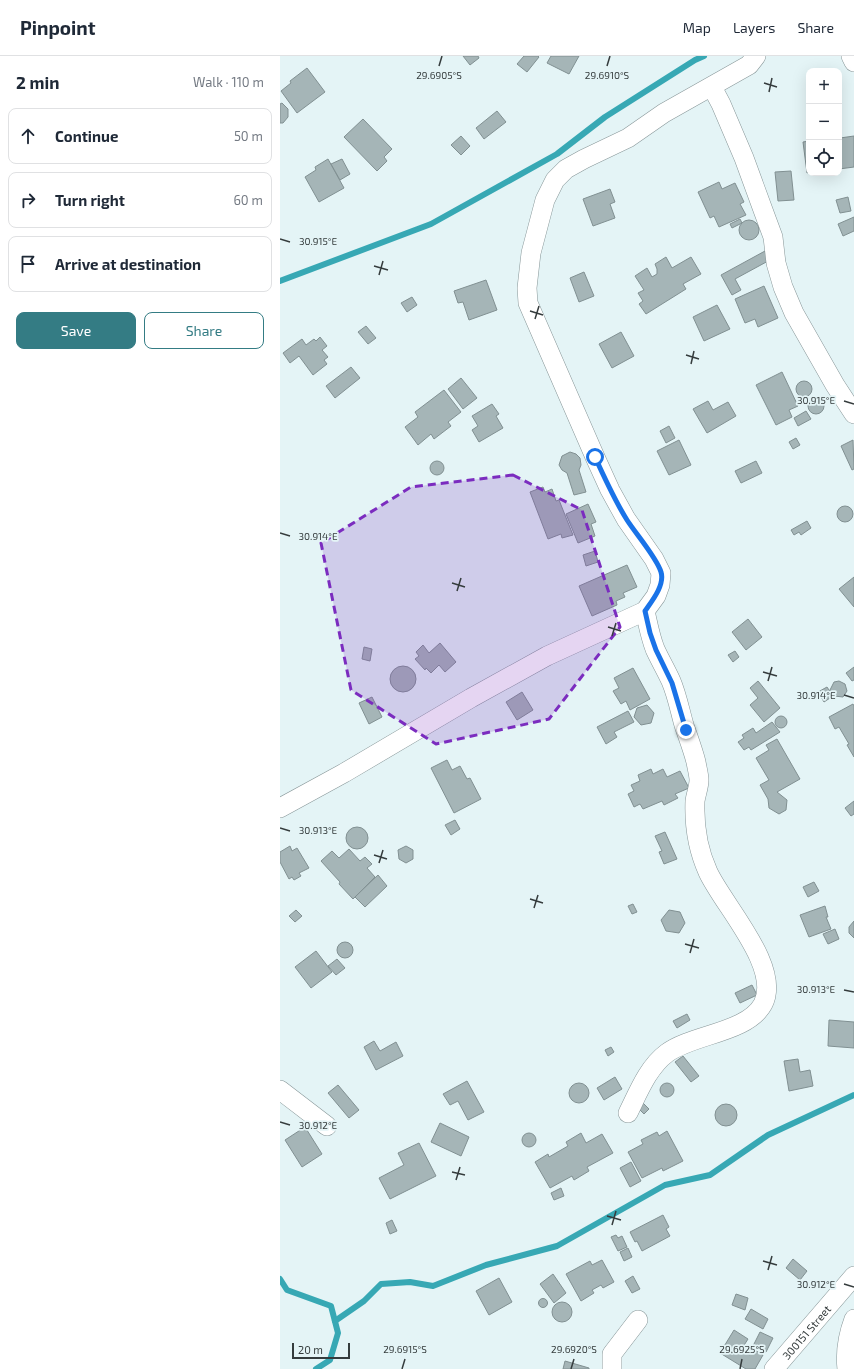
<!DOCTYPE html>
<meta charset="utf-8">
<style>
body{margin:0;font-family:"Exo 2",sans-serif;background:#f6f6f7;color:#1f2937}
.controls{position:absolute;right:12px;top:12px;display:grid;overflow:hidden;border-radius:8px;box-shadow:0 4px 16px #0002}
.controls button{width:36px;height:36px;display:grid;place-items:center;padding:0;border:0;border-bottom:1px solid #e0e1e3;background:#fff;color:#1f2937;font:20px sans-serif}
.scale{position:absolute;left:12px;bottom:10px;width:58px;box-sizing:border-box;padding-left:4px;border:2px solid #353c3d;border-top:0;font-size:11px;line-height:14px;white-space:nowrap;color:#353c3d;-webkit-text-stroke:3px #e4f4f6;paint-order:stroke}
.stop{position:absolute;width:12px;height:12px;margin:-9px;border:3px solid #1a73e8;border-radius:50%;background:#fff}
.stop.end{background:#1a73e8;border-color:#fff;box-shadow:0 1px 4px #0008}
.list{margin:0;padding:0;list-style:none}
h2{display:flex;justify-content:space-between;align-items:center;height:52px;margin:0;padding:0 16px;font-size:17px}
h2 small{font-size:13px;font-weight:400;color:#747a83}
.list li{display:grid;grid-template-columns:26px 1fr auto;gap:12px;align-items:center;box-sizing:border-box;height:56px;margin:0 8px 8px;padding:0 8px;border:1px solid #e0e1e3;border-radius:8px}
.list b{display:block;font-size:15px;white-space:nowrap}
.list em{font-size:13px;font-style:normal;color:#747a83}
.actions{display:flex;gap:8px;padding:12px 16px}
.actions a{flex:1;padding:9px 0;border:1px solid #347c84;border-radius:8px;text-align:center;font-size:14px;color:#347c84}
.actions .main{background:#347c84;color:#fff}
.icon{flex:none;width:22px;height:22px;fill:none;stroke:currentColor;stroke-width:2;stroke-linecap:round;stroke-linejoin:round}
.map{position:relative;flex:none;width:574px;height:1313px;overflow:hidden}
header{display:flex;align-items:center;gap:24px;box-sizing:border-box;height:56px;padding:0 20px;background:#fff;border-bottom:1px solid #e0e1e3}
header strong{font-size:19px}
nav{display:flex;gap:22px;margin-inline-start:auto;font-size:14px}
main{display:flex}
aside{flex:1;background:#fff}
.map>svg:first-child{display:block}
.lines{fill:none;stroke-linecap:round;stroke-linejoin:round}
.stream{stroke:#37a8b4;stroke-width:6}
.building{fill:#a5b5b7;stroke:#819092}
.minor-casing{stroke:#879698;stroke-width:20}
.minor{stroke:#fff;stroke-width:19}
.route{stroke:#1a73e8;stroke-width:5}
.marked{fill:#7b2cbf;fill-opacity:0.2;stroke:#7b2cbf;stroke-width:3;stroke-dasharray:8 5;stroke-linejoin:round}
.ticks{fill:none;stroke:#353c3d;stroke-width:1.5}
.labels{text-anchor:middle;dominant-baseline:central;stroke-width:3.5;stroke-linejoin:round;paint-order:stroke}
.street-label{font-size:11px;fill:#353c3d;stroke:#e4f4f6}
.ticks-label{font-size:10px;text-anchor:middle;fill:#353c3d;stroke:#e4f4f6;stroke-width:3.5;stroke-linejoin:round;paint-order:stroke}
</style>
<header>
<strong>Pinpoint</strong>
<nav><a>Map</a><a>Layers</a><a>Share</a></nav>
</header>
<main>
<aside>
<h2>2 min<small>Walk · 110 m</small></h2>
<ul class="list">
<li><svg class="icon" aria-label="ahead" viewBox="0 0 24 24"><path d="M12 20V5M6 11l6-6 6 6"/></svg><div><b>Continue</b></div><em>50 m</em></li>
<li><svg class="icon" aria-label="right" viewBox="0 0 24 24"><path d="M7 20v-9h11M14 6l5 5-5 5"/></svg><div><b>Turn right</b></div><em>60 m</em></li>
<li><svg class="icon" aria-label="arrive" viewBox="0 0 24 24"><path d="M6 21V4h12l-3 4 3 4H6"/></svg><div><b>Arrive at destination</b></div></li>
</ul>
<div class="actions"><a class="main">Save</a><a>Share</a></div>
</aside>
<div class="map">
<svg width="574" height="1313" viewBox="0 0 574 1313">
<rect width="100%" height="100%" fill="#e4f4f6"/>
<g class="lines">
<g class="stream">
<path d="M0 225 151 168 277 98 325 61 415 4 424 0"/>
<path d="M0 1223 7 1234 51 1250 58 1277 50 1304 36 1313"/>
<path d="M55 1265 84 1245 101 1228 130 1226 153 1230 206 1209 277 1190 385 1129 430 1119 488 1079 574 1039"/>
</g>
</g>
<g class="building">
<path d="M183 0H198L199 2 190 9Z"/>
<path d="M244 0H258L259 1 247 16 237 8Z"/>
<path d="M271 0H299L289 18 267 7Z"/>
<path d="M27 12 45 36 17 57 1 35 11 27 10 25Z"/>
<path d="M2 47 8 53V61L3 67H0V48Z"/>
<path d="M217 55 226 66 204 83 196 72Z"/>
<path d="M83 63 112 93 104 101 107 105 97 115 64 81Z"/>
<path d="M559 76 560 82 574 80V111L559 113Z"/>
<path d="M181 80 190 90 181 99 171 89Z"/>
<path d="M529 85V116L527 117 523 86Z"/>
<path d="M48 103 64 132 39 146 25 121 36 114 35 111Z"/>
<path d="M62 103 70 118 60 124 51 108Z"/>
<path d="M511 115 514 144 498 145 495 116Z"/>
<path d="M439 126 442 133 455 127 464 146 460 148 466 159 439 171 434 160 430 162 418 136Z"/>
<path d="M330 133 335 146 330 148 335 162 313 170 303 143Z"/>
<path d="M568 141 571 155 560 157 556 144Z"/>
<path d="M574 161V175L563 180 558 168Z"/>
<path d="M460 163 462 167 452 172 450 168Z"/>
<circle cx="469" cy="174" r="10"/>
<path d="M485 195 490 204 455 223 461 234 452 239 441 219Z"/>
<path d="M386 201 392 212 411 201 421 218 403 228 406 233 366 258 359 248 363 245 358 237 364 234 355 220 367 212 372 221 377 218V213L375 208Z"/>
<path d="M304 216 314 240 299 246 290 222Z"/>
<path d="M206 224 217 254 189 264 183 246 178 247 174 235Z"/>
<path d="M484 230 498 262 478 271 475 263 465 267 455 243Z"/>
<path d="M132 241 137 249 127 256 121 247Z"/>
<path d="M437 249 450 273 424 285 413 261Z"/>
<path d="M86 270 96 282 88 288 78 276Z"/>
<path d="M341 276 354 300 332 312 319 288Z"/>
<path d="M40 281 47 290 42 294 48 301 44 304 47 308 33 319 19 300 10 307 3 297 22 283 26 289 34 283 36 285Z"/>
<path d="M71 311 80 322 55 342 46 330Z"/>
<path d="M502 316 518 350 509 354 512 361 496 369 476 329Z"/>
<path d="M181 322 197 342 183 353 168 333Z"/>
<circle cx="524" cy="333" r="8"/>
<path d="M164 334 181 356 168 366 171 370 154 383 151 378 138 389 125 371 138 361 135 356Z"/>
<circle cx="536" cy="350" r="8"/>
<path d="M428 345 433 354 448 346 456 360 427 377 413 353Z"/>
<path d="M212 348 219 358 216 360 223 372 199 386 192 374 198 370 192 360Z"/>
<path d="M526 355 531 363 518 370 514 362Z"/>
<path d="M389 370 395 382 386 387 380 375Z"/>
<path d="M516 382 520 389 513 393 509 386Z"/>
<path d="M399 384 411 409 389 419 377 395Z"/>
<path d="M573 384 574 413 572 414 561 390Z"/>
<path d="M290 396 296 398 300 402 301 409 299 414 306 436 294 439 287 417 282 414 279 409 282 400Z"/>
<circle cx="157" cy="412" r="7"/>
<path d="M476 405 482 417 461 427 455 415Z"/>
<path d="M263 431 265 436 272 433 276 445 279 444 293 479 282 482 281 478 268 483 250 436Z"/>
<path d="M308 448 316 466 311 468 315 480 298 487 286 458Z"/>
<circle cx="565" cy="458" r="8"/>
<path d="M527 465 531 472 521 479 519 476 514 479 511 474Z"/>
<path d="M315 495 318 506 306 510 303 499Z"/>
<path d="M347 509 357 531 343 537 345 541 336 545 337 549 312 560 299 530Z"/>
<path d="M574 521V551L559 533Z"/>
<path d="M468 563 482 581 466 594 452 576Z"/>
<path d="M160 587 176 606 165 616 159 609 151 617 146 612 145 614 135 603 139 600 136 596 143 589 149 597Z"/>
<path d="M84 591 92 593 90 605 82 603Z"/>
<path d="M455 595 459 601 453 606 448 599Z"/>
<circle cx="123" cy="623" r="13"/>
<path d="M574 611V624L572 625 566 617Z"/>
<path d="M353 612 370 643 350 654 346 645 341 648 333 635 339 632 334 622Z"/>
<path d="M478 625 500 652 484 666 470 649 478 642 470 632Z"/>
<path d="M559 625 565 628 567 635 563 641 554 640 550 634 554 626Z"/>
<path d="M547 631 553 640 544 646 538 636Z"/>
<path d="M242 636 253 654 237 664 226 646Z"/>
<path d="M92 641 102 661 89 668 79 647Z"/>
<path d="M573 648 574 650V701L567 689 569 688 559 671 555 673 549 661Z"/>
<path d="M367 649 374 657 371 667 361 669 354 661 357 652Z"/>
<path d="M348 655 354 666 334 676 337 681 326 688 317 671Z"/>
<circle cx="501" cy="666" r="6"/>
<path d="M492 666 500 676 471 694 469 691 464 694 458 686 464 682 462 679 473 672 476 677Z"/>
<path d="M497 683 520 723 497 736 507 744 506 754 499 758 489 752 488 743 480 729 489 724 476 702 489 694 486 689Z"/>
<path d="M167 704 172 714 180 710 187 723 190 722 201 743 174 757 151 712Z"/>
<path d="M371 713 373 718 383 713 387 721 400 715 409 732 395 738 398 742 384 749 382 745 363 753 360 748 354 751 348 738 354 735 351 729 360 725 358 719Z"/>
<path d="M574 745V758L571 760 565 752Z"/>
<path d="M175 764 180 773 171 779 165 769Z"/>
<circle cx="77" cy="782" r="11"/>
<path d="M385 776 397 803 384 808 379 796 382 795 375 780Z"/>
<path d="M10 790 12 795 17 792 29 812 19 817 21 820 14 824 12 821 9 823 0 806V796Z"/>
<path d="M126 790 133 794V803L126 807 119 803 118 794Z"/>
<path d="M69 793 80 805 85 801 92 808 87 812 95 821 73 843 59 828 60 826 41 805 52 795 59 802Z"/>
<path d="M98 819 107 830 85 851 75 841Z"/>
<path d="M534 826 539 835 528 841 523 831Z"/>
<path d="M353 848 357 856 352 858 348 850Z"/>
<path d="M545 850 548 861H546L551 873 529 881 520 859Z"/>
<path d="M16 854 22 860 15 866 9 860Z"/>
<path d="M389 854 400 856 405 867 399 877 386 875 381 864Z"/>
<path d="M574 865V882L569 877V871Z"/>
<path d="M555 873 559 883 548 888 543 878Z"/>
<circle cx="65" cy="894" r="8"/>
<path d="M36 895 52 916 31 932 15 911Z"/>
<path d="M57 903 65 912 56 919 48 910Z"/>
<path d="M472 929 477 939 460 947 455 937Z"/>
<path d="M407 958 410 964 397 972 393 965Z"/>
<path d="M549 964 574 966V992L548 990Z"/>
<path d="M94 985 100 995 116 986 123 1000 96 1014 84 991Z"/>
<path d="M331 991 334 996 328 1000 325 994Z"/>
<path d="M403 1000 419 1020 411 1026 395 1006Z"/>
<path d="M518 1003 520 1016 530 1014 533 1030 509 1035 504 1005Z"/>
<path d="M335 1021 342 1033 324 1044 317 1032Z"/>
<path d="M187 1025 204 1056 188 1064 178 1045 170 1049 163 1038Z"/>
<circle cx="299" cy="1037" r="10"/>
<circle cx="387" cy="1034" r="7"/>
<path d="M58 1029 79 1054 69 1062 48 1037Z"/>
<path d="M362 1046 369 1053 364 1058 357 1051Z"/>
<circle cx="446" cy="1059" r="11"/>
<path d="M160 1067 189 1081 181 1100 151 1086Z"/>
<path d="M25 1071 42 1098 22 1111 5 1084Z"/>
<path d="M387 1075 403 1105 383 1115 382 1112 362 1122 348 1096 363 1088 361 1084 377 1076 379 1080Z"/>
<path d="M301 1077 306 1087 322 1078 333 1097 307 1111 309 1115 294 1124 292 1120 270 1132 255 1106 268 1098 269 1101 288 1090 286 1086Z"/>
<circle cx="249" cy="1084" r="7"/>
<path d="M139 1087 156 1120 110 1143 99 1122 124 1109 118 1097Z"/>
<path d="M351 1106 361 1125 350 1131 340 1112Z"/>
<path d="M281 1132 284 1140 274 1144 271 1137Z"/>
<path d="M383 1159 389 1171 386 1173 390 1180 362 1195 357 1185 355 1186 350 1176Z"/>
<path d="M112 1164 117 1175 110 1178 106 1167Z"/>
<path d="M336 1179 338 1182 342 1180 347 1191 338 1195 331 1181Z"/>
<path d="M348 1192 352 1201 344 1205 340 1196Z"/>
<path d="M513 1203 527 1215 520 1224 506 1212Z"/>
<path d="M322 1204 334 1226 323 1232 321 1229 312 1234 314 1237 301 1245 286 1218 310 1205 312 1209Z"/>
<path d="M273 1218 286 1237 274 1247 260 1228Z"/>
<path d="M353 1220 360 1233 352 1237 345 1225Z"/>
<path d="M219 1222 232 1246 209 1259 196 1235Z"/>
<path d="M456 1238 468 1242 465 1254 452 1249Z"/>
<circle cx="263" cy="1247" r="4.5"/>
<circle cx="282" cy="1256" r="10"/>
<path d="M471 1253 488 1263 483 1273 465 1263Z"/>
<path d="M454 1274 468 1283 461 1294 470 1299 473 1293 483 1299 475 1313H466L440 1297Z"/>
<path d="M480 1276 493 1282 486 1296 473 1290Z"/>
<path d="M285 1305 309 1312V1313H283Z"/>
</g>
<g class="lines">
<defs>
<g id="minor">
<path d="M571 0 574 6"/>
<path d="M432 31 441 48 464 102 483 154 493 181 496 207 503 231 514 257 555 329 574 358"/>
<path d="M0 752 64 717 191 642 267 600 365 555 376 540 380 529 381 517 374 503 346 463 330 434 315 401 248 247 247 232 251 197 265 144 275 124 286 113 304 103 348 82 384 57 469 9 476 0"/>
<path d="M0 1034 47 1070"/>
<path d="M348 1057C358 1037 368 1011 387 997 413 978 467 977 483 948 502 911 443 849 428 816 418 794 414 770 415 745 416 738 419 731 419 724 419 719 417 712 416 706 413 694 408 681 404 669 400 655 397 639 391 625 386 614 380 604 375 593 370 580 368 568 365 555"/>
<path d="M332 1313V1298L358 1264"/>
<path id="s1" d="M494 1313 574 1220"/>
<path d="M567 1313C565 1296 568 1279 574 1263"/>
</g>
</defs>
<use href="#minor" class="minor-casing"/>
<use href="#minor" class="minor"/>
</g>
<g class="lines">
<path class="route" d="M315 401C325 423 335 445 347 464 356 478 377 502 381 516 385 529 372 545 365 555L370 577 376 594 392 627 406 674"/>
</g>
<path class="marked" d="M233 419 302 454 340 571 269 663 156 688 71 634 41 487 131 431Z"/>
<path class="ticks" d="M159 10 162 0M327 10 330 0M484 27 497 31M489 36 492 22M0 183 10 186M94 210 108 214M99 219 103 205M250 255 263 259M255 263 259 250M406 299 419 303M411 308 414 295M564 345 574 348M0 477 10 480M172 527 185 531M177 535 181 522M328 571 341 575M332 580 336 567M483 616 497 620M488 625 492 611M564 639 574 642M0 772 10 775M94 799 107 803M99 807 103 794M250 843 263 847M254 852 258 839M405 888 419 892M410 897 414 883M564 934 574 936M0 1066 10 1069M172 1116 185 1119M176 1124 180 1111M327 1160 341 1164M332 1169 336 1155M483 1205 497 1209M488 1214 492 1200M564 1228 574 1231M122 1313 125 1303M291 1313 294 1303M460 1313 462 1303"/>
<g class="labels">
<g class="street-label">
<text stroke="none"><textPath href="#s1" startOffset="49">300151 Street</textPath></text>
</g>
</g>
<g class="ticks-label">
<text x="159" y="23">29.6905°S</text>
<text x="327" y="23">29.6910°S</text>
<text x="38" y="189">30.915°E</text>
<text x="536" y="348">30.915°E</text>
<text x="38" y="484">30.914°E</text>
<text x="536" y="643">30.914°E</text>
<text x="38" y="778">30.913°E</text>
<text x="536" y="937">30.913°E</text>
<text x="38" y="1073">30.912°E</text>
<text x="536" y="1232">30.912°E</text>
<text x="125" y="1297">29.6915°S</text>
<text x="294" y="1297">29.6920°S</text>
<text x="462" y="1297">29.6925°S</text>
</g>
</svg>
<div class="controls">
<button>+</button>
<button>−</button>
<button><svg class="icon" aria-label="locate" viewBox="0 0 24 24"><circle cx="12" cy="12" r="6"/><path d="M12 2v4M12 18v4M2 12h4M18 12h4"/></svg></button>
</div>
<div class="scale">20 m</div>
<div class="stop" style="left:315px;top:401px"></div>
<div class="stop end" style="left:406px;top:674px"></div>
</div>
</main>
